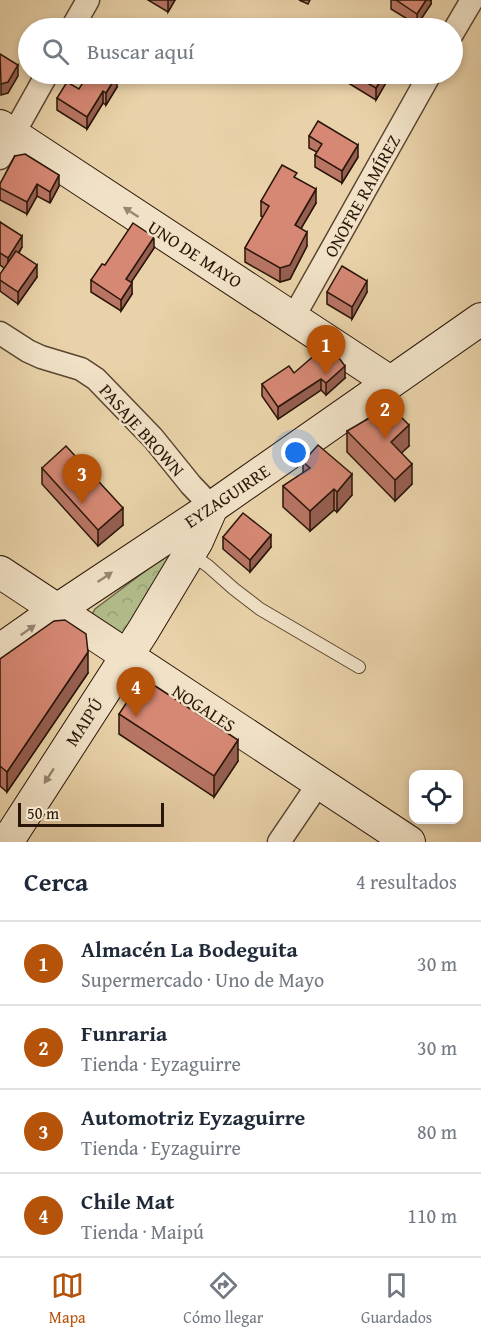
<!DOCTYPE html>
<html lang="es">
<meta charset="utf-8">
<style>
body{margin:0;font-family:"Gentium Book Plus",serif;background:#f6f6f7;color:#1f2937}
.controls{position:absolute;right:18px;bottom:18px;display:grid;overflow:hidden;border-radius:12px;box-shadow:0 3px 9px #0003}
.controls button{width:54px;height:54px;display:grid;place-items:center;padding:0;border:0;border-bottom:2px solid #e0e1e3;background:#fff;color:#1f2937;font:30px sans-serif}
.scale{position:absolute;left:18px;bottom:15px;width:146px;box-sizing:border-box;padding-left:6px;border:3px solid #2a1608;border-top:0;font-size:16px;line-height:21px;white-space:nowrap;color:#2a1608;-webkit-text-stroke:4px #f1e2c7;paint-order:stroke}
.you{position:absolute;left:296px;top:453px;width:21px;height:21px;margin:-15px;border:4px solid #fff;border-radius:50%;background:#1a73e8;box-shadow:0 0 0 9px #1a73e833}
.badge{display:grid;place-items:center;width:39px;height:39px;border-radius:50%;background:#b45309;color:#fff;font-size:20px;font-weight:700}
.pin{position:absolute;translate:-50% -50px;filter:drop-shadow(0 2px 3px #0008)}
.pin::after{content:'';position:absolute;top:32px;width:21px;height:18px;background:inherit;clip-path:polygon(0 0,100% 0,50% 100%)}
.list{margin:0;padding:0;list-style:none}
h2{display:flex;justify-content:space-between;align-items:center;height:78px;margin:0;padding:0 24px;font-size:26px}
h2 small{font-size:20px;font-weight:400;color:#747a83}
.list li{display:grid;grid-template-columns:39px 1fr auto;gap:18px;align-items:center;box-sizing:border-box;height:84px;padding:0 24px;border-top:2px solid #e0e1e3}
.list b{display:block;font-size:22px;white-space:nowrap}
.list p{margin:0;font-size:20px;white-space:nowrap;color:#747a83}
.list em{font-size:20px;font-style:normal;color:#747a83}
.icon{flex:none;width:33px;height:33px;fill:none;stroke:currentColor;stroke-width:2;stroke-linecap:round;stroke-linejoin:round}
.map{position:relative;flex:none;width:481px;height:842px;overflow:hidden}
.search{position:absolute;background:#fff;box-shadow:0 3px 9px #0003;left:18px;right:18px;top:18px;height:66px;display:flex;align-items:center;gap:15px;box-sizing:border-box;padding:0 21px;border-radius:33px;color:#747a83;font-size:22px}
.sheet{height:414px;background:#fff}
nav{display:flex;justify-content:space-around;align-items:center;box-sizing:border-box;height:84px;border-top:2px solid #e0e1e3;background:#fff;font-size:16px;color:#747a83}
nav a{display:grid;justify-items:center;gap:3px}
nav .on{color:#b45309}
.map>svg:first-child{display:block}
.forest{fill:url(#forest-crowns);stroke:#6e6a4a;stroke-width:1.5}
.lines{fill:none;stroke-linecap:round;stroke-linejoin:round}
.lane-casing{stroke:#5a4530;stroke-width:14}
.street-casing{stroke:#5a4530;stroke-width:25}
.secondary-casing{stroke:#2a1608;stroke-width:34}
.lane{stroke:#f1e2c7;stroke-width:12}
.street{stroke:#f1e2c7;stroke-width:22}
.secondary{stroke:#f1e2c7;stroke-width:32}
.wall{fill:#b87564;stroke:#2a1608;stroke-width:1.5}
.shaded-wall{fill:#965f51;stroke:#2a1608;stroke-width:1.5}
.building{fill:#d68874;stroke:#2a1608;stroke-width:1.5}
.oneway{fill:#978671}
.labels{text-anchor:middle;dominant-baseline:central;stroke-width:5;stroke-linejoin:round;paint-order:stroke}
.street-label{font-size:18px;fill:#2a1608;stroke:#f1e2c7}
</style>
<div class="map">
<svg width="481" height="842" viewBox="0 0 481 842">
<defs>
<pattern id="forest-crowns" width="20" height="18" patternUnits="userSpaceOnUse" patternTransform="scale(1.5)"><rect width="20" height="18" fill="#b2bd8b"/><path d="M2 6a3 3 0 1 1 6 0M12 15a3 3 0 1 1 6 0" fill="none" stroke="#99a276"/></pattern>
</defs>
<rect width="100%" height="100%" fill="#e9d2a9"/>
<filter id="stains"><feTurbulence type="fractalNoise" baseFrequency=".00333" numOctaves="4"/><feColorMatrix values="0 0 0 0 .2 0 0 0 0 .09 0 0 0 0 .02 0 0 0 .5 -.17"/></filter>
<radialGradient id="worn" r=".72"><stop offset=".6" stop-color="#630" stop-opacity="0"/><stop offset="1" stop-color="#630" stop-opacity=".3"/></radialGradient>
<path class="forest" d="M173 550 126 639 91 616 95 609Z"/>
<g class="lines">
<defs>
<path id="lane" d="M191 554 208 566 234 589 260 609 359 667"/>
<g id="street">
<path d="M72 28 88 0"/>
<path d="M452 34 472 0"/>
<path d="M0 158 47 74"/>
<path d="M293 318 430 74"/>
<path d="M0 333 28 351 41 357 81 369 96 379 153 438 191 485 212 507"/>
<path d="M279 842 319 783"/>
</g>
<g id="secondary">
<path d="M0 126 390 382"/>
<path d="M0 572 409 842"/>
<path d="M0 650 57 610 212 507 481 319"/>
<path d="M7 842 143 631 197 541 212 507"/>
</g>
</defs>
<use href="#lane" class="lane-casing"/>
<use href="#street" class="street-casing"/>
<use href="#secondary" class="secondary-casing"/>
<use href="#lane" class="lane"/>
<use href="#street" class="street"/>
<use href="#secondary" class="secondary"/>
</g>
<g class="wall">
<path d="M148 0H175L168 12Z"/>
<path d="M299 0H310L308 4Z"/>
<path d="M391 0H431V4L417 25 391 9Z"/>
<path d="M345 74H391L376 100 345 81Z"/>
<path d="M117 87 106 105 103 103 87 129 57 110V98L79 89Z"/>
<path d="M309 136 358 157 342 183 315 167V155L317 152 309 148Z"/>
<path d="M15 156 59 186 50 203 37 196 27 214 0 200V184Z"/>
<path d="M297 179 316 203 301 228 307 246 290 279 280 282 245 262V248L263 217 261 216V201Z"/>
<path d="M0 222 22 247 19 253 37 277 18 304 0 291V280L4 268 0 265Z"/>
<path d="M154 248 131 282 132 294 121 311 91 292V280L105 265Z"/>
<path d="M327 292H367L352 319 327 304Z"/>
<path d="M294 373 345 378 326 395 321 390 278 419 262 396V384Z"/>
<path d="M347 431 409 446 401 453 412 484 395 501 347 452Z"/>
<path d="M303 462 352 495 337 512 334 510 310 531 283 507V486L303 473Z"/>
<path d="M42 468 123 525 98 546 42 484Z"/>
<path d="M223 537 271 547 250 572 223 549Z"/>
<path d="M0 659 88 673 7 792 0 786Z"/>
<path d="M119 714 238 761 214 797 119 734Z"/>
</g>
<g class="shaded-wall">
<path d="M168 0H175L168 12Z"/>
<path d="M426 0H431V4L417 25V14Z"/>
<path d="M18 65V76L8 93 1 95V84Z"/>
<path d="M385 74H391L376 100V88Z"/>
<path d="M117 75V87L106 105V93Z"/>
<path d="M103 91V103L87 129V117Z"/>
<path d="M358 145V157L342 183V171Z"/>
<path d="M59 175V186L50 203V192Z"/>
<path d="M37 184V196L27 214V202Z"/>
<path d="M316 189V203L295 239V225Z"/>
<path d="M307 232V246L290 279 280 282V268Z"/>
<path d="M22 236V247L8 270V258Z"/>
<path d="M154 237V248L126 290V279Z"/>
<path d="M37 265V277L18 304V292Z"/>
<path d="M367 281V292L352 319V307Z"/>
<path d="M132 283V294L121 311V300Z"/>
<path d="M345 366V378L326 395V383Z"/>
<path d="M321 379V390L278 419V407Z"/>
<path d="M409 425V446L391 463V442Z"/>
<path d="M412 464V484L395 501V480Z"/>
<path d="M352 474V495L337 512V492Z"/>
<path d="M334 489V510L310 531V511Z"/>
<path d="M123 508V525L98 546V530Z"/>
<path d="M271 535V547L250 572V560Z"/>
<path d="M88 652V673L7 792V772Z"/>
<path d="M238 740V761L214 797V776Z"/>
</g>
<g class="building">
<path d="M396 0H426L417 14Z"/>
<path d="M0 54 18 65 8 82 1 84Z"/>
<path d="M88 74H114L117 75 106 93 103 91 87 117 57 98 67 82 79 89Z"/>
<path d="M351 74H385L376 88Z"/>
<path d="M318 121 358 145 342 171 315 155 322 144 309 136Z"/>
<path d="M25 154 59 175 50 192 37 184 27 202 0 188V184L15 156Z"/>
<path d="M282 165 297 173 294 177 316 189 295 225 307 232 290 265 280 268 245 248 269 206 261 201Z"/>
<path d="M0 222 22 236 8 258 0 253Z"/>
<path d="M133 223 154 237 126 279 132 283 121 300 91 280 102 264 105 265Z"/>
<path d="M16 251 37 265 18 292 0 280V274Z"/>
<path d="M342 266 367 281 352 307 327 292Z"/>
<path d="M323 348 339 358 345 366 326 383 321 379 278 407 262 384 289 366 294 373Z"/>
<path d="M390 406 409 425 391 442 412 464 395 480 347 431Z"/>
<path d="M318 445 352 474 337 492 334 489 310 511 283 486 310 468 303 462Z"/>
<path d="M66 446 123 508 98 530 42 468Z"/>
<path d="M243 513 271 535 250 560 223 537Z"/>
<path d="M65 620 86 634 88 652 7 772 0 766V659L54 621Z"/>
<path d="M143 678 238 740 214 776 119 714Z"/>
</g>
<defs><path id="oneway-solid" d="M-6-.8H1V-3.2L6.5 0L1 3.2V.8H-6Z" transform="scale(1.5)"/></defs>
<g class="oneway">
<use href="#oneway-solid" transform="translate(131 212) rotate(-147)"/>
<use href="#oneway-solid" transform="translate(105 577) rotate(-34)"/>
<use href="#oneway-solid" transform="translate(28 630) rotate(-35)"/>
<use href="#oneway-solid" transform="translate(49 776) rotate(123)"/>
</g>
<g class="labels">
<g class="street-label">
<text transform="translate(362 196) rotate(-61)">ONOFRE RAMÍREZ</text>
<text transform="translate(195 254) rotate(33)">UNO DE MAYO</text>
<text transform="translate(142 430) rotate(48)">PASAJE BROWN</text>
<text transform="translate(227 496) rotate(-34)">EYZAGUIRRE</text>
<text transform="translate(204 708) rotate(33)">NOGALES</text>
<text transform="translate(84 722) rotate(-57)">MAIPÚ</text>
</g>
</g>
<rect width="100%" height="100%" filter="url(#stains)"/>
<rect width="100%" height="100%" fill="url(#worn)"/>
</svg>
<div class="controls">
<button><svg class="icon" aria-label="locate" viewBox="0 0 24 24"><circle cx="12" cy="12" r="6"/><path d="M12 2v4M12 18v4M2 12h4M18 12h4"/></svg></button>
</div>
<div class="scale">50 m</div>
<div class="you"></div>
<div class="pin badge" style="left:326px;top:375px">1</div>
<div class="pin badge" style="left:385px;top:439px">2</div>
<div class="pin badge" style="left:82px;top:504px">3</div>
<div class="pin badge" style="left:136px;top:717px">4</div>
<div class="search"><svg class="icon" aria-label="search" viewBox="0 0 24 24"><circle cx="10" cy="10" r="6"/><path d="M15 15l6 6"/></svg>Buscar aquí</div>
</div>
<section class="sheet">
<h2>Cerca<small>4 resultados</small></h2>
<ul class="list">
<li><span class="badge">1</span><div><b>Almacén La Bodeguita</b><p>Supermercado · Uno de Mayo</p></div><em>30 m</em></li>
<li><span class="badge">2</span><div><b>Funraria</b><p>Tienda · Eyzaguirre</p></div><em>30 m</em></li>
<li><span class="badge">3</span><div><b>Automotriz Eyzaguirre</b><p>Tienda · Eyzaguirre</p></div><em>80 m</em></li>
<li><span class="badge">4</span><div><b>Chile Mat</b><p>Tienda · Maipú</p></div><em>110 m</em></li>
</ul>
</section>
<nav>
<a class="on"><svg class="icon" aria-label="map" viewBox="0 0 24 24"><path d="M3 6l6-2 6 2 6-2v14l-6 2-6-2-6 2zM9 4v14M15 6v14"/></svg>Mapa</a>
<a><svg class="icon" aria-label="directions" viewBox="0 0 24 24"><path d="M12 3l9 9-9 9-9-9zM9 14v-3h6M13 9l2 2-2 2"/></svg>Cómo llegar</a>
<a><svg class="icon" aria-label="saved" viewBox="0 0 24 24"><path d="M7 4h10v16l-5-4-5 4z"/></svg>Guardados</a>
</nav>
